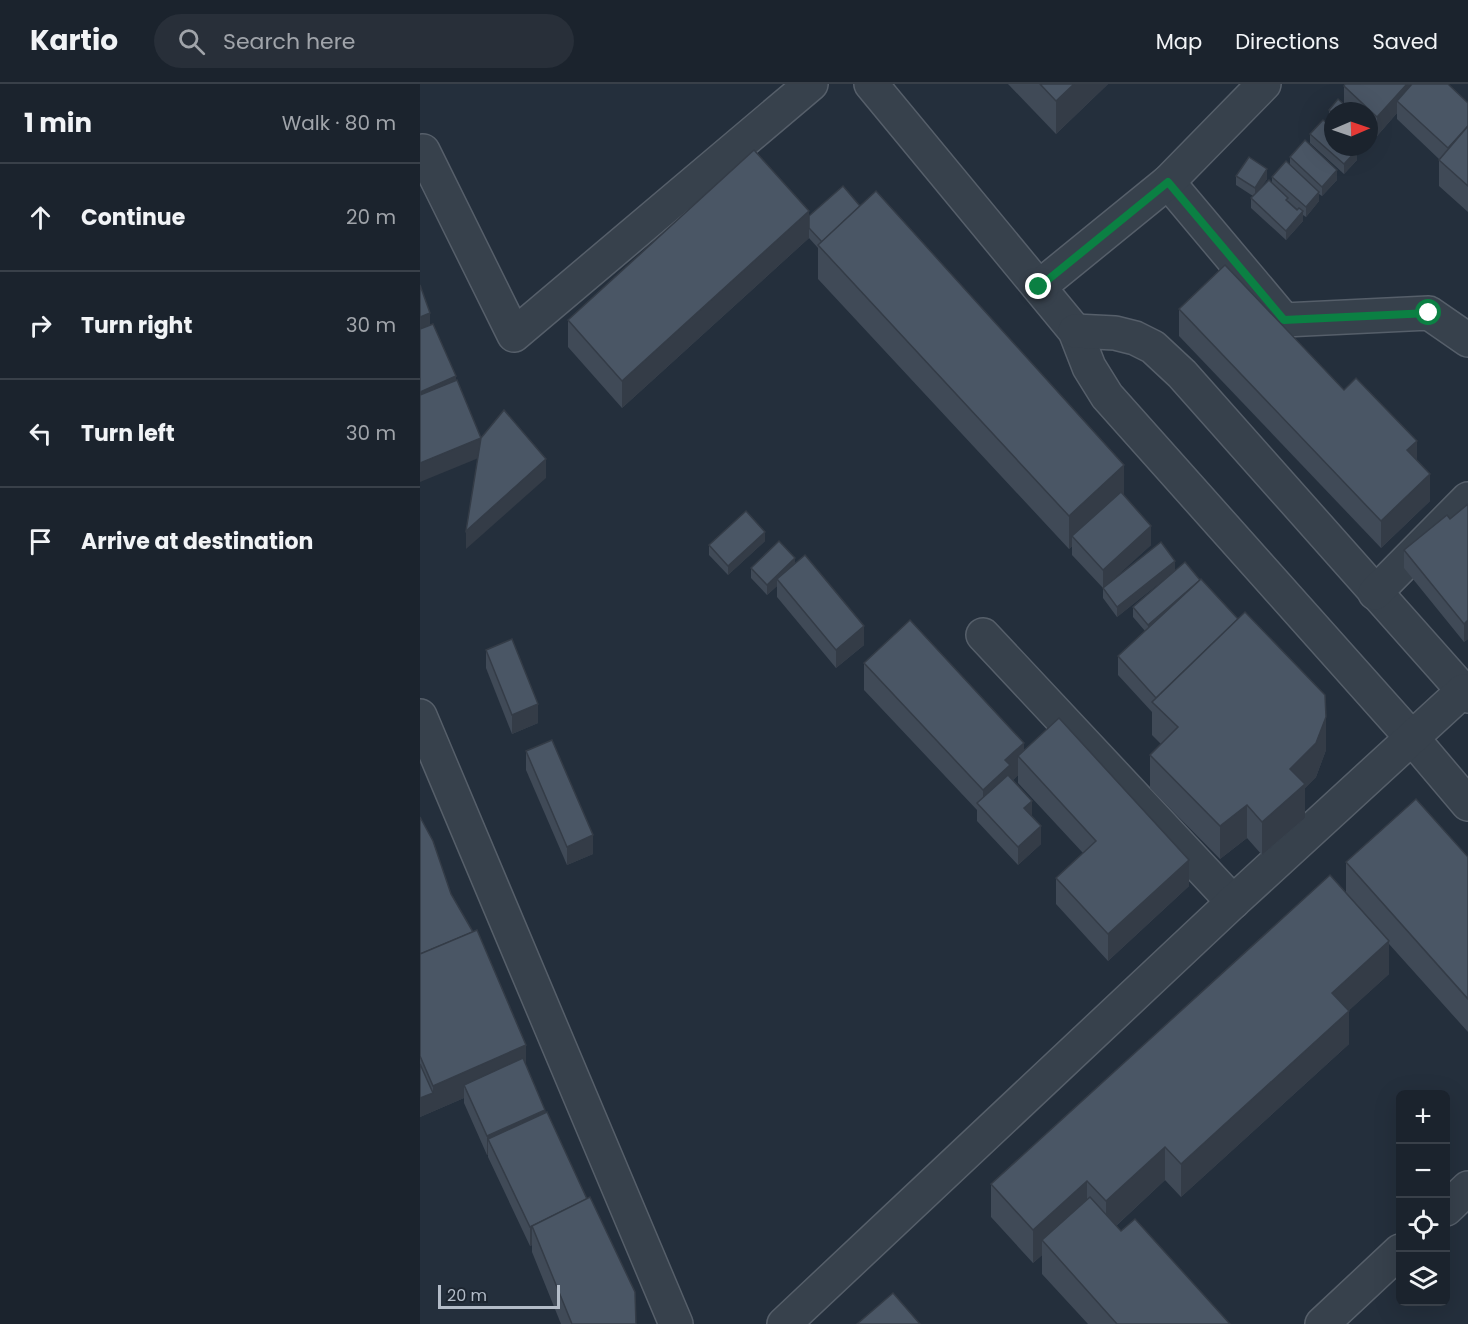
<!DOCTYPE html>
<meta charset="utf-8">
<style>
body{margin:0;font-family:Poppins,sans-serif;background:#282f39;color:#f1f3f6}
.controls{position:absolute;right:18px;bottom:18px;display:grid;overflow:hidden;border-radius:9px;box-shadow:0 6px 24px #0002}
.controls button{width:54px;height:54px;display:grid;place-items:center;padding:0;border:0;border-bottom:2px solid #394049;background:#1b232d;color:#f1f3f6;font:30px sans-serif}
.compass{position:absolute;left:904px;top:18px;width:54px;height:54px;border-radius:50%;background:#1b232d;box-shadow:0 6px 24px #0002;rotate:88deg}
.scale{position:absolute;left:18px;bottom:15px;width:122px;box-sizing:border-box;padding-left:6px;border:3px solid #b3bcc8;border-top:0;font-size:16px;line-height:21px;white-space:nowrap;color:#b3bcc8;-webkit-text-stroke:4px #1d2631;paint-order:stroke}
.stop{position:absolute;width:18px;height:18px;margin:-14px;border:4px solid #0b8043;border-radius:50%;background:#fff}
.stop.end{background:#0b8043;border-color:#fff;box-shadow:0 2px 6px #0008}
.list{margin:0;padding:0;list-style:none}
h2{display:flex;justify-content:space-between;align-items:center;height:78px;margin:0;padding:0 24px;font-size:26px}
h2 small{font-size:20px;font-weight:400;color:#a0a4aa}
.list li{display:grid;grid-template-columns:39px 1fr auto;gap:18px;align-items:center;box-sizing:border-box;height:108px;padding:0 24px;border-top:2px solid #394049}
.list b{display:block;font-size:22px;white-space:nowrap}
.list em{font-size:20px;font-style:normal;color:#a0a4aa}
.icon{flex:none;width:33px;height:33px;fill:none;stroke:currentColor;stroke-width:2;stroke-linecap:round;stroke-linejoin:round}
.map{position:relative;flex:none;width:1048px;height:1240px;overflow:hidden}
header{display:flex;align-items:center;gap:36px;box-sizing:border-box;height:84px;padding:0 30px;background:#1b232d;border-bottom:2px solid #394049}
header strong{font-size:28px}
nav{display:flex;gap:33px;margin-inline-start:auto;font-size:21px}
.search{width:420px;height:54px;background:#282f39;display:flex;align-items:center;gap:15px;box-sizing:border-box;padding:0 21px;border-radius:33px;color:#a0a4aa;font-size:22px}
main{display:flex}
aside{flex:1;background:#1b232d}
.map>svg:first-child{display:block}
.lines{fill:none;stroke-linecap:round;stroke-linejoin:round}
.minor-casing{stroke:#565f6a;stroke-width:36}
.minor{stroke:#37414c;stroke-width:33}
.wall{fill:#404a57;fill-rule:evenodd}
.shaded-wall{fill:#343c47}
.building{fill:#4a5665;stroke:#343c47;stroke-width:1.5}
.route{stroke:#0b8043;stroke-width:8}
</style>
<header>
<strong>Kartio</strong>
<div class="search"><svg class="icon" aria-label="search" viewBox="0 0 24 24"><circle cx="10" cy="10" r="6"/><path d="M15 15l6 6"/></svg>Search here</div>
<nav><a>Map</a><a>Directions</a><a>Saved</a></nav>
</header>
<main>
<aside>
<h2>1 min<small>Walk · 80 m</small></h2>
<ul class="list">
<li><svg class="icon" aria-label="ahead" viewBox="0 0 24 24"><path d="M12 20V5M6 11l6-6 6 6"/></svg><div><b>Continue</b></div><em>20 m</em></li>
<li><svg class="icon" aria-label="right" viewBox="0 0 24 24"><path d="M7 20v-9h11M14 6l5 5-5 5"/></svg><div><b>Turn right</b></div><em>30 m</em></li>
<li><svg class="icon" aria-label="left" viewBox="0 0 24 24"><path d="M17 20v-9H6M10 6l-5 5 5 5"/></svg><div><b>Turn left</b></div><em>30 m</em></li>
<li><svg class="icon" aria-label="arrive" viewBox="0 0 24 24"><path d="M6 21V4h12l-3 4 3 4H6"/></svg><div><b>Arrive at destination</b></div></li>
</ul>
</aside>
<div class="map">
<svg width="1048" height="1240" viewBox="0 0 1048 1240">
<rect width="100%" height="100%" fill="#242f3c"/>
<g class="lines">
<defs>
<g id="minor">
<path d="M451 0 655 247 669 283 687 312 992 654 1048 720"/>
<path d="M3 67 94 251 391 0"/>
<path d="M748 98 864 236 1009 229 1048 256"/>
<path d="M619 203 748 98 844 0"/>
<path d="M655 247 695 249 715 254 733 263 762 290 1048 612"/>
<path d="M955 509 1048 415"/>
<path d="M563 551 813 818"/>
<path d="M0 632 256 1240"/>
<path d="M1026 1125 1048 1104"/>
<path d="M364 1240 813 818 1043 607"/>
<path d="M902 1240 980 1167"/>
</g>
</defs>
<use href="#minor" class="minor-casing"/>
<use href="#minor" class="minor"/>
</g>
<g class="wall">
<path d="M588 0H688L636 50Z"/>
<path d="M925 0H1028L1048 19V128L1019 102V75L977 35V29L957 52 953 48V57L949 62V27H913V40L909 36V26L924 20V2Z"/>
<path d="M890 50 937 76 924 90 890 59Z"/>
<path d="M939 63H948L944 68Z"/>
<path d="M870 73 917 96 902 112 899 110V117L886 133 883 131V137L866 156 831 124V114L833 112 816 101V92L847 95 841 103 852 99V93L870 81ZM868 117 878 126H877L868 119Z"/>
<path d="M389 132 704 411 731 461 683 504 755 487 906 666 896 693 885 704V734L842 771 827 754 800 775 730 704V671L741 660 732 651V628L698 591V572L725 547 713 533V523L753 488 697 533 683 514V504L652 471V462L649 465 398 195V164L389 154 202 324 148 263V236Z"/>
<path d="M759 225 924 306 997 377 1010 417 961 464 759 252Z"/>
<path d="M1048 420V555L1044 558 984 484V466L1030 435Z"/>
<path d="M345 457 308 491 289 471V461Z"/>
<path d="M375 479 444 561 416 584 357 513V502L347 511 331 494V484Z"/>
<path d="M66 566 118 639 92 650 66 584Z"/>
<path d="M444 579 604 666 769 802 688 877 636 820V794L663 769 598 699V691L593 696 612 732 621 760 598 781 557 737V726L444 606Z"/>
<path d="M106 667 173 770 147 781 106 686Z"/>
<path d="M0 733 31 810 106 982 216 1240H141L112 1168V1161L110 1162 68 1073V1070L67 1071 44 1019V1014L0 1033Z"/>
<path d="M1048 773V948L969 860V890L928 927 929 960 761 1113 745 1096 696 1142 701 1147 810 1240H668L622 1190V1171L613 1179 571 1133V1100L926 808V778Z"/>
</g>
<g class="shaded-wall">
<path d="M654 0H688L636 50V17Z"/>
<path d="M987 0H991V14L977 17V29L957 52V33Z"/>
<path d="M953 48V57L949 62V53Z"/>
<path d="M937 66V76L924 90V80Z"/>
<path d="M847 85V95L835 113V104Z"/>
<path d="M917 86V96L902 112V103Z"/>
<path d="M899 108V117L886 133V123Z"/>
<path d="M389 127V154L202 324V297Z"/>
<path d="M883 127V137L866 156V147Z"/>
<path d="M10 229V248L0 252V233Z"/>
<path d="M36 292V311L0 327V308Z"/>
<path d="M61 354V373L0 398V379Z"/>
<path d="M997 357V384L987 366Z"/>
<path d="M126 375V394L46 465V447Z"/>
<path d="M704 381V414L652 452V462L649 465V432Z"/>
<path d="M1010 390V417L961 464V437Z"/>
<path d="M731 442V461L683 505V486Z"/>
<path d="M345 448V457L308 491V482Z"/>
<path d="M375 474V484L357 495V502L347 511V501Z"/>
<path d="M755 477V487L697 533V523Z"/>
<path d="M780 496 728 550V541Z"/>
<path d="M1048 536V555L1044 558V540Z"/>
<path d="M444 542V561L416 584V566Z"/>
<path d="M118 620V639L92 650V631Z"/>
<path d="M906 633V666L896 693 885 704V734L842 771V738L870 685Z"/>
<path d="M604 659V679L598 672V691L563 726V706L585 676Z"/>
<path d="M612 717V735L604 724Z"/>
<path d="M827 721V754L800 775V742Z"/>
<path d="M621 742V760L598 781V763Z"/>
<path d="M173 751V770L147 781V763Z"/>
<path d="M769 776V802L688 877V850Z"/>
<path d="M969 857V890L912 942V909Z"/>
<path d="M929 927V960L761 1113V1080Z"/>
<path d="M106 961V987L44 1001V1014L0 1033V1014L13 1009V1002Z"/>
<path d="M125 1026V1044L68 1055V1070L67 1071V1052Z"/>
<path d="M745 1063V1096L686 1151V1117Z"/>
<path d="M667 1097V1130L622 1156V1171L613 1179V1146Z"/>
<path d="M112 1142V1161L110 1162V1143Z"/>
</g>
<g class="building">
<path d="M620 0H654L636 17Z"/>
<path d="M925 0H987L957 33 924 2Z"/>
<path d="M992 0H1028L1048 19V42L1028 64 977 17Z"/>
<path d="M918 15 931 27H913V30L909 26Z"/>
<path d="M903 36 913 44V63H934L937 66 924 80 890 50Z"/>
<path d="M1048 42V102L1019 76Z"/>
<path d="M949 44 953 48 949 53Z"/>
<path d="M885 56 917 86 902 103 870 73Z"/>
<path d="M334 66 389 127 202 297 148 236Z"/>
<path d="M829 73 847 85 835 104 816 92Z"/>
<path d="M866 77 899 108 886 123 852 93Z"/>
<path d="M849 96 868 114 866 116 877 126 879 124 883 127 866 147 831 114Z"/>
<path d="M423 102 440 122 402 158 389 144V132Z"/>
<path d="M456 107 704 381 649 432 398 161Z"/>
<path d="M805 181 924 306 936 294 997 357 987 366 1010 390 961 437 759 225Z"/>
<path d="M0 201 10 229 0 233Z"/>
<path d="M13 240 36 292 0 308V245Z"/>
<path d="M37 296 61 354 84 326 126 375 46 447 61 354 0 379V311Z"/>
<path d="M701 408 731 442 683 486 652 452Z"/>
<path d="M1048 420V536L1044 540 984 466 1027 431 1030 435Z"/>
<path d="M326 427 345 448 308 482 289 461Z"/>
<path d="M359 457 375 474 347 501 331 484Z"/>
<path d="M741 458 755 477 697 523 683 504Z"/>
<path d="M385 471 444 542 416 566 357 495Z"/>
<path d="M765 478 780 496 728 541 713 523Z"/>
<path d="M781 495 818 535 736 614 698 572Z"/>
<path d="M825 528 905 611 906 633 896 659 870 685 885 700 842 738 827 721 800 742 730 671 758 643 732 618Z"/>
<path d="M490 536 604 659 585 676 590 681 563 706 444 579Z"/>
<path d="M92 555 118 620 92 631 66 566Z"/>
<path d="M639 634 769 776 688 850 636 794 676 757 598 672Z"/>
<path d="M132 656 173 751 147 763 106 667Z"/>
<path d="M588 691 612 717 604 724 621 742 598 763 557 719Z"/>
<path d="M996 715 1048 773V915L926 778Z"/>
<path d="M0 733 13 757 31 810 53 848 0 870Z"/>
<path d="M910 791 969 857 912 909 929 927 761 1080 745 1063 686 1117 667 1097 613 1146 571 1100Z"/>
<path d="M57 846 106 961 13 1002 0 972V870Z"/>
<path d="M103 974 125 1026 67 1052 44 1001Z"/>
<path d="M0 980 13 1009 0 1014Z"/>
<path d="M127 1028 167 1115 110 1143 68 1055Z"/>
<path d="M170 1113 215 1208 216 1240H152L112 1142Z"/>
<path d="M670 1113 701 1147 715 1135 810 1240H697L622 1156Z"/>
<path d="M473 1209 500 1240H437Z"/>
</g>
<g class="lines">
<path class="route" d="M619 203 748 98 864 236 1009 229"/>
</g>
</svg>
<div class="controls">
<button>+</button>
<button>−</button>
<button><svg class="icon" aria-label="locate" viewBox="0 0 24 24"><circle cx="12" cy="12" r="6"/><path d="M12 2v4M12 18v4M2 12h4M18 12h4"/></svg></button>
<button><svg class="icon" aria-label="layers" viewBox="0 0 24 24"><path d="M12 4l9 5-9 5-9-5zM3 14l9 5 9-5"/></svg></button>
</div>
<svg class="compass" viewBox="-18 -18 36 36"><path d="M0-13l5 13h-10z" fill="#e53935"/><path d="M0 13l5-13h-10z" fill="#a0a4aa"/></svg>
<div class="scale">20 m</div>
<div class="stop" style="left:1009px;top:229px"></div>
<div class="stop end" style="left:619px;top:203px"></div>
</div>
</main>
